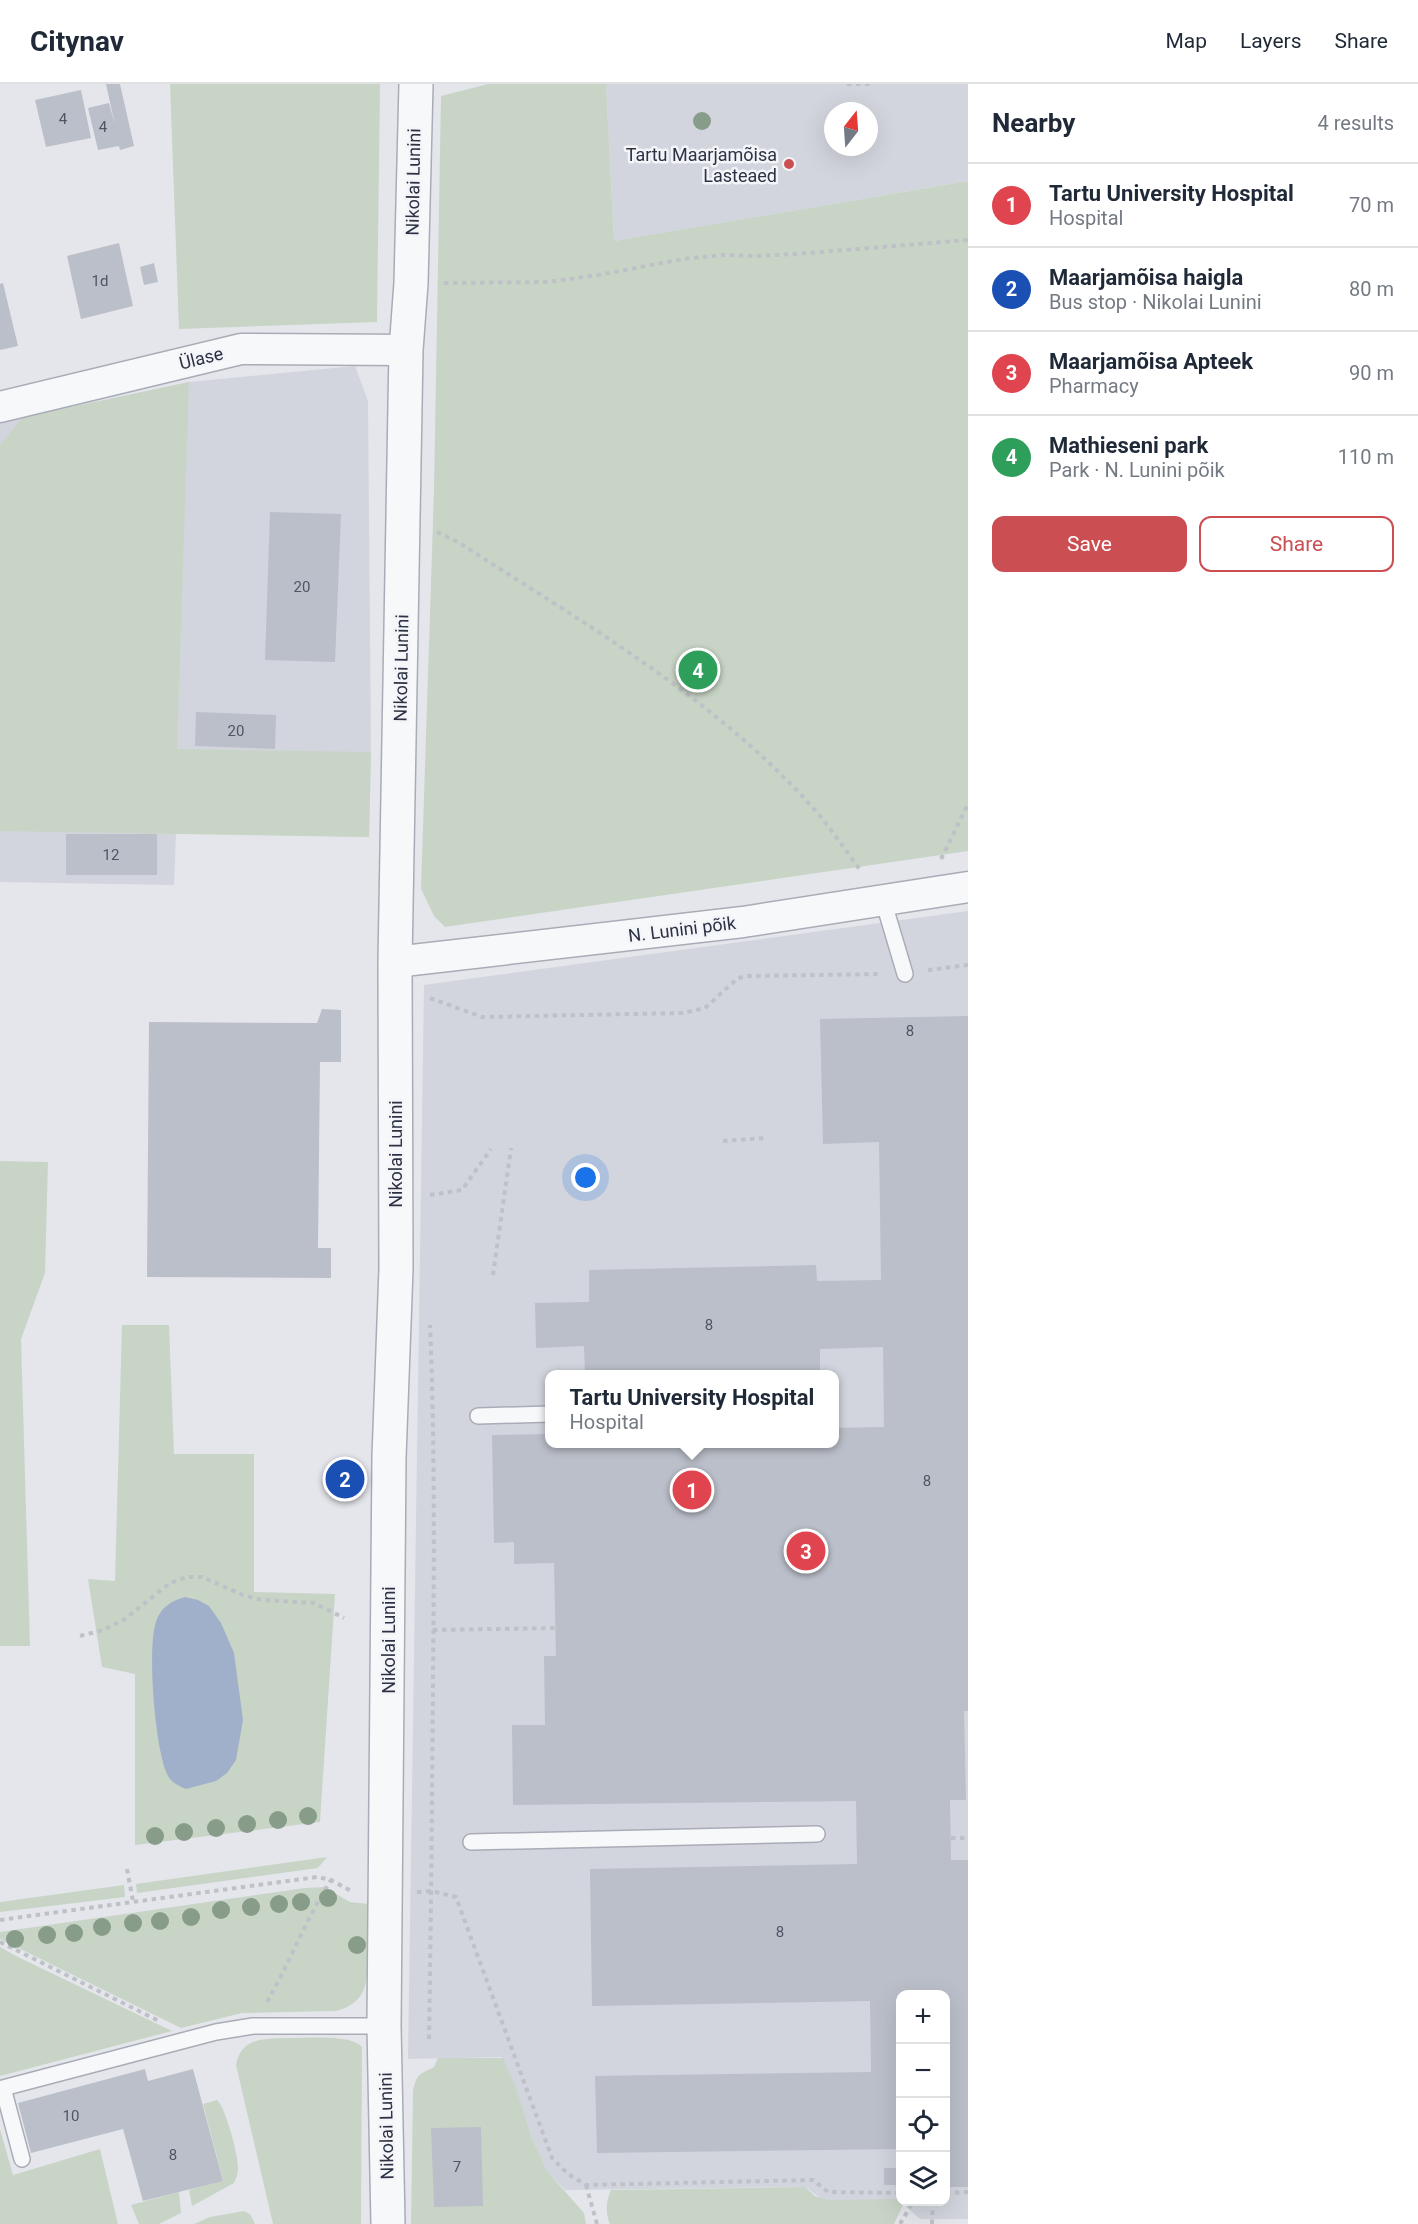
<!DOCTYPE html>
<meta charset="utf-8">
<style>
body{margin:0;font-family:Roboto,sans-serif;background:#f6f6f7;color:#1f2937}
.controls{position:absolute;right:18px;bottom:18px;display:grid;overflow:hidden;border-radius:12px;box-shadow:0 6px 24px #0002}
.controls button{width:54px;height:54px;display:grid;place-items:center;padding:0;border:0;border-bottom:2px solid #e0e1e3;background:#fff;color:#1f2937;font:30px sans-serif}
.compass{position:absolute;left:824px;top:18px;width:54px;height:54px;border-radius:50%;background:#fff;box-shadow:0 6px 24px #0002;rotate:17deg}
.you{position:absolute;left:586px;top:1094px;width:21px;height:21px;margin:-15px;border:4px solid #fff;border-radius:50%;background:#1a73e8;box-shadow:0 0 0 9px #1a73e833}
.badge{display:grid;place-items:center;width:39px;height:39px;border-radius:50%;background:#cb4e53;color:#fff;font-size:20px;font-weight:700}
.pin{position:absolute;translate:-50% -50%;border:3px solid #fff;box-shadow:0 2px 6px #0006}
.popup{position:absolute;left:545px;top:1286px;width:294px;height:78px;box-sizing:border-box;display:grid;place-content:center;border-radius:12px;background:#fff;filter:drop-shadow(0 2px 4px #0005);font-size:20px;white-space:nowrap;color:#747a83}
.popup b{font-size:22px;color:#1f2937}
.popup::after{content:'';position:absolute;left:50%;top:100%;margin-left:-12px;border:12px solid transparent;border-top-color:#fff}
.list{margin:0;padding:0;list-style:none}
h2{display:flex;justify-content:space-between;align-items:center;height:78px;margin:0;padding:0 24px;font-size:26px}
h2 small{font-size:20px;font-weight:400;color:#747a83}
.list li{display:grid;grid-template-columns:39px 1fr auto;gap:18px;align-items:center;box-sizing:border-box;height:84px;padding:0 24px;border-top:2px solid #e0e1e3}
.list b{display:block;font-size:22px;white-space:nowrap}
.list p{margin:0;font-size:20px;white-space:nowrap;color:#747a83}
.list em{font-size:20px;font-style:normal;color:#747a83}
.actions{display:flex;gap:12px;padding:18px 24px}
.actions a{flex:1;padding:14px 0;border:2px solid #cb4e53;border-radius:12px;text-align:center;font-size:21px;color:#cb4e53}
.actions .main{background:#cb4e53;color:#fff}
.icon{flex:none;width:33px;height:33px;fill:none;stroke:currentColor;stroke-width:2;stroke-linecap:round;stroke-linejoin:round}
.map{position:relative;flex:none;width:968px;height:2140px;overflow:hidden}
header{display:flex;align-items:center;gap:36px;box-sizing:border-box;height:84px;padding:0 30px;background:#fff;border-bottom:2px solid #e0e1e3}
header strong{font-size:28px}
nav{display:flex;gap:33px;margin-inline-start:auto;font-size:21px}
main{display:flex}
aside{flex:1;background:#fff}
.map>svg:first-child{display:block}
.built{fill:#d2d5dd;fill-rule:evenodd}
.green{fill:#c8d5c6}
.water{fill:#a1b0ca}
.building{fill:#bbbfc9}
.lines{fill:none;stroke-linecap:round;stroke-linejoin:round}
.service-casing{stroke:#a9acb6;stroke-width:18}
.minor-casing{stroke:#a9acb6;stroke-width:33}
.tertiary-casing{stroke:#a9acb6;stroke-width:36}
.path{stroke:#bec1c7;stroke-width:4;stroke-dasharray:4.5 4.5;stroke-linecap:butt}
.service{stroke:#f7f8fa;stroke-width:15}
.minor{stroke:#f7f8fa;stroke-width:30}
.tertiary{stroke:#f7f8fa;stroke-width:33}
.tree{fill:#889c8a}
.poi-dot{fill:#cb4e53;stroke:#f4f5f9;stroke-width:2}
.labels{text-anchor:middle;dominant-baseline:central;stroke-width:5;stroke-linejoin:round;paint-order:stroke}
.number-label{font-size:15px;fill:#505565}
.poi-label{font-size:18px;fill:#2c3244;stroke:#f4f5f9;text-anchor:end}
.street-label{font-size:18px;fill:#2c3244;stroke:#f4f5f9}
</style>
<header>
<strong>Citynav</strong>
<nav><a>Map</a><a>Layers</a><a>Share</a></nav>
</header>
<main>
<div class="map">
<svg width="968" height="2140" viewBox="0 0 968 2140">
<rect width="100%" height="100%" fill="#e4e6ec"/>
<g class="built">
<path d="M606 0H968V97L614 157ZM833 27H869V63H833Z"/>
<path d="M355 282 368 317 371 668 369 753 176 749 174 801 0 798V339L189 298Z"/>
<path d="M968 827V2135H920L901 2118H946V1910H900V2117H825L805 2103 565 2106 547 2087 531 2052 502 1973 408 1975 424 901ZM550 1290H834V1360H550Z"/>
</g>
<g class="green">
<path d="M170 0H380L377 238 179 245Z"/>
<path d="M488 0H606L614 157 968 97V767L445 843 434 832 421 805 434 406 441 12Z"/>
<path d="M189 298 177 665 371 668 369 753 0 747V361L23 333Z"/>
<path d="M0 1077 48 1078 45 1189 21 1255 30 1562H0Z"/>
<path d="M122 1241H169L174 1370H254V1508L335 1510 320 1738 135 1761V1590L102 1583 88 1495 115 1497Z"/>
<path d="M327 1773 318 1784 137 1809 136 1800Z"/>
<path d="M124 1801 125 1813 0 1828V1818Z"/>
<path d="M324 1803 350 1818 368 1820C368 1840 371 1888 364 1905 360 1917 347 1925 335 1927L242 1929 181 1944 0 1855V1848L305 1804Z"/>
<path d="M0 1863 18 1873 172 1947 0 1992Z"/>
<path d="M288 1954C305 1954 352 1950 362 1963L361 2140H273L236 1981C241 1953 264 1955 288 1954Z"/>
<path d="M438 1974H503L516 2004 531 2052 547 2087 584 2129 586 2140H411L413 2007C417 1989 419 1991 434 1983Z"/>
<path d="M217 2016C225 2022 239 2073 238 2085 238 2090 236 2094 234 2099L192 2122 189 2106 223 2096 203 2020Z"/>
<path d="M0 2045 13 2091 100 2065 118 2140H0Z"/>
<path d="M805 2103 815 2112 828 2116 899 2115 903 2121 894 2140H610C605 2128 606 2118 611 2106Z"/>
<path d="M179 2108 181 2129 159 2140H139L131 2121Z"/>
<path d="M244 2127 250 2130 255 2140H194L210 2133Z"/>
</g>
<path class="water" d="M185 1513 198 1516 209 1522 221 1539 234 1569 243 1636 236 1676 227 1689 216 1697 186 1705C179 1702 172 1699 168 1692 155 1669 146 1559 157 1535 162 1522 172 1517 185 1513Z"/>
<g class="building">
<path d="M106 0H120L134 62 120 66 119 62 98 66 88 24 109 19 115 41Z"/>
<path d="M81 6 91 54 46 63 35 16Z"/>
<path d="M119 159 133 222 81 235 67 172Z"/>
<path d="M154 179 158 198 144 201 140 183Z"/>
<path d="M3 199 18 262 0 266V200Z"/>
<path d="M270 428 341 430 335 578 265 576Z"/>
<path d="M196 628 276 631 275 665 195 662Z"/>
<rect x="66" y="750" width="91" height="41"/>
<path d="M322 925 341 926V978H320L318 1164H331V1194L147 1193 149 938 317 939Z"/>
<path d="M968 932V1627H964L966 1716H950L951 1776H968V2103H946V1910H900V2065L597 2069 595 1992 871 1988 870 1917 592 1922 590 1785 857 1780 856 1717 513 1721 512 1641H545L544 1572H556L554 1479 514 1480V1458L494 1459 492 1351 550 1350V1360H834V1344L884 1343 883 1263 820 1265V1290H585L584 1262 536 1264 535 1219 589 1218V1186L816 1181 817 1197 881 1196 879 1058 823 1060 820 935Z"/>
<path d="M145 1985 148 1997 193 1985 223 2097 143 2117 123 2045 31 2069 18 2019Z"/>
<path d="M481 2043 483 2122 434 2123 431 2044Z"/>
<rect x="884" y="2084" width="16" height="17"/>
</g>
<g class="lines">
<defs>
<g id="service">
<path d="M883 816 905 890"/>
<path d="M478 1332 550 1330"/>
<path d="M471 1758 817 1750"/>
<path d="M22 2075 3 2004 216 1948 253 1942H384"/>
</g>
<g id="minor">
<path d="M0 323 241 265 406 266"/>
<path d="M395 878 743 838 968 803"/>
</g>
<path id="tertiary" d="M388 2140 384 1942 389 1373 396 1185 395 878 406 266 411 199 416 0"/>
</defs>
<use href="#service" class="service-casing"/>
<use href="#minor" class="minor-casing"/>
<use href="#tertiary" class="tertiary-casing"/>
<g class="path">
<path d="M847 0H870"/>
<path d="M444 199 547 198 598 191 683 175 723 171 758 172 808 169 968 156"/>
<path d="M437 448 458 458C583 539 714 613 814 725 831 744 845 766 861 787"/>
<path d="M941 775 968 720"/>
<path d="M928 886 968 881"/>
<path d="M430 914 482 933 683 929 705 924 738 894 748 892 882 890"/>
<path d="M723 1057 766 1054"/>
<path d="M430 1111 462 1106 491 1065"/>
<path d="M493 1191 511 1064"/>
<path d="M433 1546 555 1544"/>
<path d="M80 1552 103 1546 125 1535 170 1499 187 1493H202L243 1511 262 1516 314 1519 344 1534"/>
<path d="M951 1754H963L968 1751"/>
<path d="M127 1785 133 1817"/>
<path d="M417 1808 432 1807 456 1813 552 2074 568 2090 586 2101 813 2096 828 2108 900 2109"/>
<path d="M0 1836 317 1793 331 1796 353 1808"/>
<path d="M0 1858 159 1937"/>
<path d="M267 1918C290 1878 306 1835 331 1796"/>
<path d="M429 1955C431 1837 432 1719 433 1600 434 1480 435 1361 430 1241"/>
<path d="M586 2101 597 2140"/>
<path d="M946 2109 968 2108"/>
<path d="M900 2140 913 2118"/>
<path d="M932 2140 933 2118"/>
</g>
<use href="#service" class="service"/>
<use href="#minor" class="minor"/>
<use href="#tertiary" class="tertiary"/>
</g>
<g class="tree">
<circle cx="702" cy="37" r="9"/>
<circle cx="308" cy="1732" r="9"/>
<circle cx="278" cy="1736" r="9"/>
<circle cx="247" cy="1740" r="9"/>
<circle cx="216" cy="1744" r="9"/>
<circle cx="184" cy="1748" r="9"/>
<circle cx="155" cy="1752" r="9"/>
<circle cx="328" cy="1814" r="9"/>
<circle cx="301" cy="1818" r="9"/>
<circle cx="279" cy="1820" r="9"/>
<circle cx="251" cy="1823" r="9"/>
<circle cx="221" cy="1826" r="9"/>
<circle cx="191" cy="1833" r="9"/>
<circle cx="160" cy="1837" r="9"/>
<circle cx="133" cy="1839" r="9"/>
<circle cx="102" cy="1843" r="9"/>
<circle cx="74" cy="1849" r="9"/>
<circle cx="47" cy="1851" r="9"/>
<circle cx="15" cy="1855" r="9"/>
<circle cx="357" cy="1861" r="9"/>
</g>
<circle class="poi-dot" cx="789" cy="80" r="6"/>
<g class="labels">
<g class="number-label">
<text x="63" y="35">4</text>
<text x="103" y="43">4</text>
<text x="100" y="197">1d</text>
<text x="302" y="503">20</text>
<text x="236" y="647">20</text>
<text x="111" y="771">12</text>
<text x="910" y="947">8</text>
<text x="709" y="1241">8</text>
<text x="927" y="1397">8</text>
<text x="780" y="1848">8</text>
<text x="71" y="2032">10</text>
<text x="173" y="2071">8</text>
<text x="457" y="2083">7</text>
</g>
<g class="poi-label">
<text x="777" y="70">Tartu Maarjamõisa<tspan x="777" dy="21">Lasteaed</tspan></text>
</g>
<g class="street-label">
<text transform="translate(413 98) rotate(-89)">Nikolai Lunini</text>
<text transform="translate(201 274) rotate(-14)">Ülase</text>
<text transform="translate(401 584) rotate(-89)">Nikolai Lunini</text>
<text transform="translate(682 845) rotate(-7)">N. Lunini põik</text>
<text transform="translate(395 1070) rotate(-90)">Nikolai Lunini</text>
<text transform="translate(388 1556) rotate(-90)">Nikolai Lunini</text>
<text transform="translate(386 2042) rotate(-91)">Nikolai Lunini</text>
</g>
</g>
</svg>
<div class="controls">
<button>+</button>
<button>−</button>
<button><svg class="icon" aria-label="locate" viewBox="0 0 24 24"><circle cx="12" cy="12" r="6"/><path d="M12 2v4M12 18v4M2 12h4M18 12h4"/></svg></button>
<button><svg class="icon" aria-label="layers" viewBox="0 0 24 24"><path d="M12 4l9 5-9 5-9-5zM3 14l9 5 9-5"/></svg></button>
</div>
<svg class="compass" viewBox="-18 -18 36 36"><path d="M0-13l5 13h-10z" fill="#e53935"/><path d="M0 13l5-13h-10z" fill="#747a83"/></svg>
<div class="you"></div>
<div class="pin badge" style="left:692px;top:1406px;background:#e0444e">1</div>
<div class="popup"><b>Tartu University Hospital</b>Hospital</div>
<div class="pin badge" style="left:345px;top:1395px;background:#1a4fb4">2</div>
<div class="pin badge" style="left:806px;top:1467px;background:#e0444e">3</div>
<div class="pin badge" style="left:698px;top:586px;background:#2e9e5b">4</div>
</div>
<aside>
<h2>Nearby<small>4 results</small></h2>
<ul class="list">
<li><span class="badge" style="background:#e0444e">1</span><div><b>Tartu University Hospital</b><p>Hospital</p></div><em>70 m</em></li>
<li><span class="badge" style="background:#1a4fb4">2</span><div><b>Maarjamõisa haigla</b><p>Bus stop · Nikolai Lunini</p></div><em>80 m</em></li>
<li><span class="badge" style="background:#e0444e">3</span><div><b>Maarjamõisa Apteek</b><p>Pharmacy</p></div><em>90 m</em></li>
<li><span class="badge" style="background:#2e9e5b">4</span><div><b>Mathieseni park</b><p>Park · N. Lunini põik</p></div><em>110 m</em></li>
</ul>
<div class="actions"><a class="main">Save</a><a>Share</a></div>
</aside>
</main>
